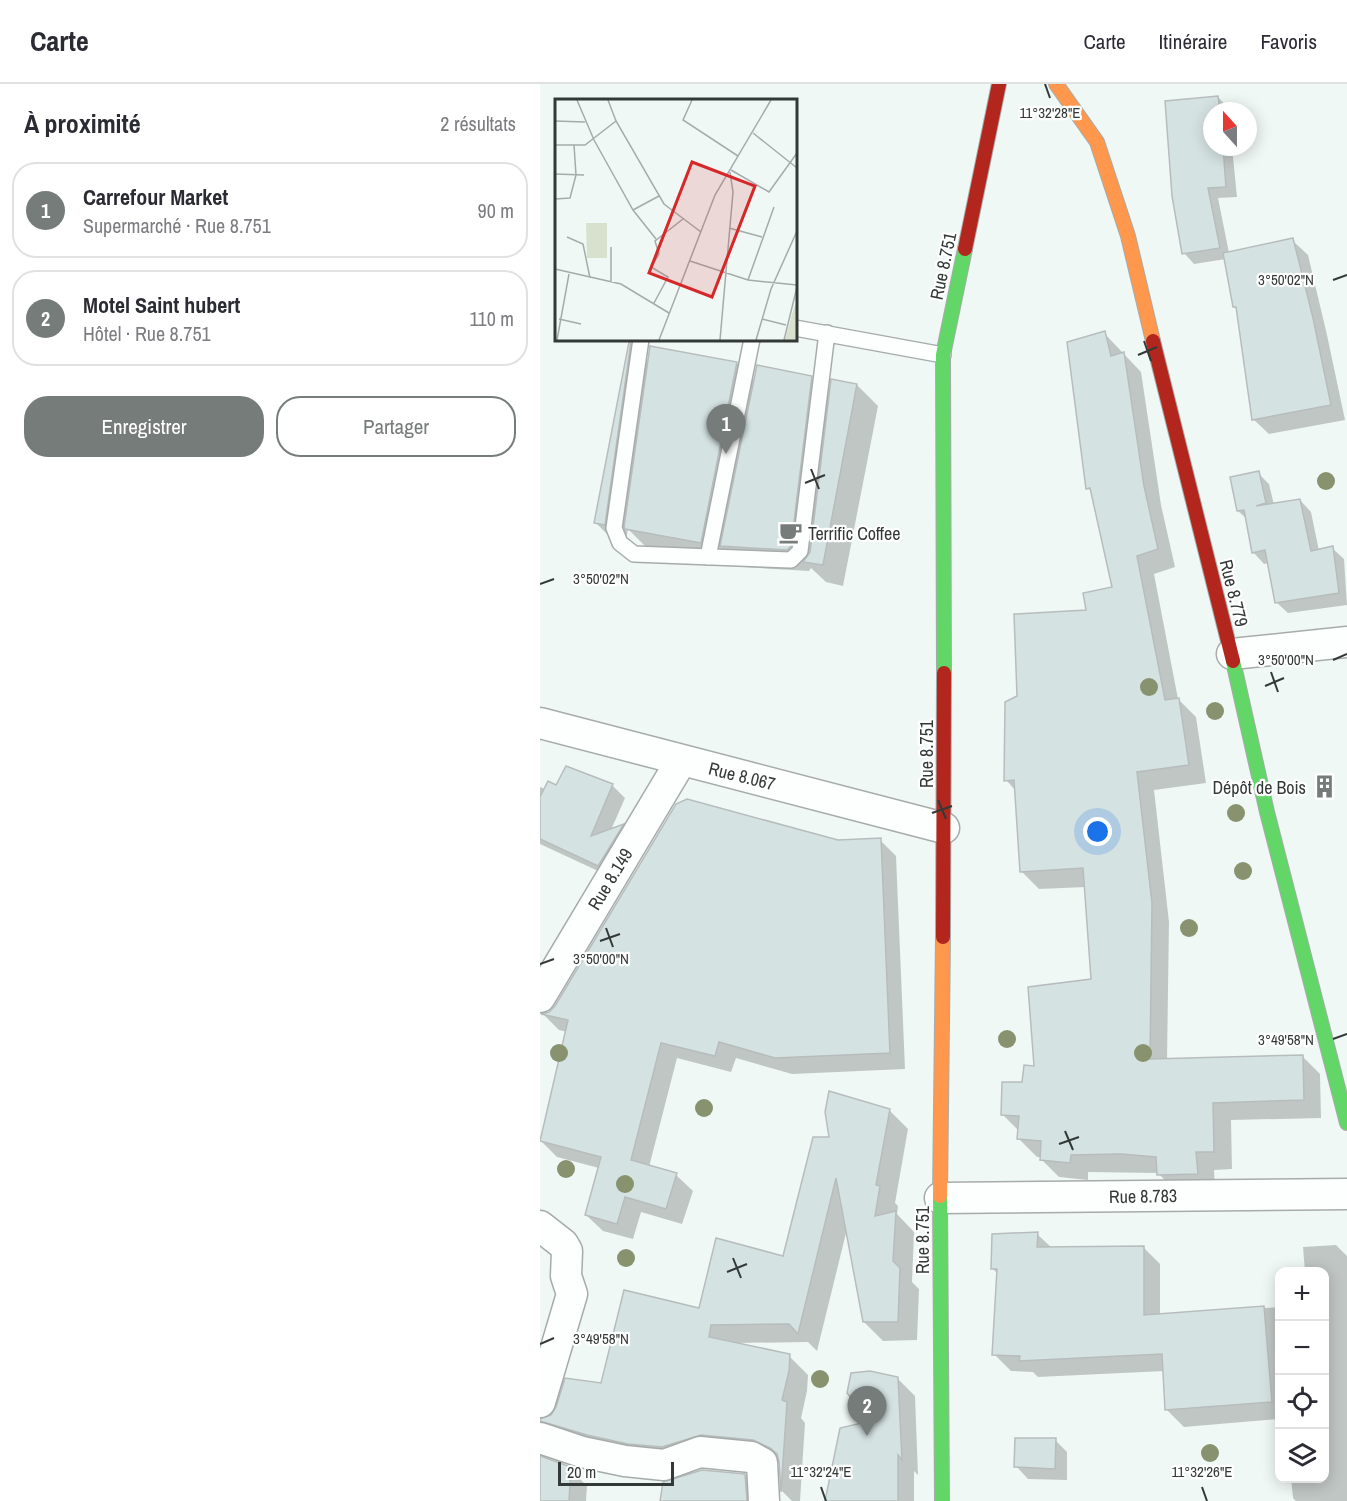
<!DOCTYPE html>
<html lang="fr">
<meta charset="utf-8">
<style>
body{margin:0;font-family:"Archivo Narrow",sans-serif;background:#f7f7f7;color:#2b2b33}
.controls{position:absolute;right:18px;bottom:18px;display:grid;overflow:hidden;border-radius:12px;box-shadow:0 3px 15px #0003}
.controls button{width:54px;height:54px;display:grid;place-items:center;padding:0;border:0;border-bottom:2px solid #e1e1e2;background:#fff;color:#2b2b33;font:30px sans-serif}
.compass{position:absolute;left:663px;top:18px;width:54px;height:54px;border-radius:50%;background:#fff;box-shadow:0 3px 15px #0003;rotate:339deg}
.scale{position:absolute;left:18px;bottom:15px;width:116px;box-sizing:border-box;padding-left:6px;border:3px solid #333937;border-top:0;font-size:16px;line-height:21px;white-space:nowrap;color:#333937;-webkit-text-stroke:4px #fff;paint-order:stroke}
.you{position:absolute;left:558px;top:748px;width:21px;height:21px;margin:-15px;border:4px solid #fff;border-radius:50%;background:#1a73e8;box-shadow:0 0 0 9px #1a73e833}
.badge{display:grid;place-items:center;width:39px;height:39px;border-radius:50%;background:#757c7a;color:#fff;font-size:20px;font-weight:700}
.pin{position:absolute;translate:-50% -50px;filter:drop-shadow(0 2px 3px #0008)}
.pin::after{content:'';position:absolute;top:32px;width:21px;height:18px;background:inherit;clip-path:polygon(0 0,100% 0,50% 100%)}
.list{margin:0;padding:0;list-style:none}
h2{display:flex;justify-content:space-between;align-items:center;height:78px;margin:0;padding:0 24px;font-size:26px}
h2 small{font-size:20px;font-weight:400;color:#7c7c81}
.list li{display:grid;grid-template-columns:39px 1fr auto;gap:18px;align-items:center;box-sizing:border-box;height:96px;margin:0 12px 12px;padding:0 12px;border:2px solid #e1e1e2;border-radius:24px}
.list b{display:block;font-size:22px;white-space:nowrap}
.list p{margin:0;font-size:20px;white-space:nowrap;color:#7c7c81}
.list em{font-size:20px;font-style:normal;color:#7c7c81}
.actions{display:flex;gap:12px;padding:18px 24px}
.actions a{flex:1;padding:14px 0;border:2px solid #757c7a;border-radius:24px;text-align:center;font-size:21px;color:#757c7a}
.actions .main{background:#757c7a;color:#fff}
.icon{flex:none;width:33px;height:33px;fill:none;stroke:currentColor;stroke-width:2;stroke-linecap:round;stroke-linejoin:round}
.map{position:relative;flex:none;width:807px;height:1417px;overflow:hidden}
header{display:flex;align-items:center;gap:36px;box-sizing:border-box;height:84px;padding:0 30px;background:#fff;border-bottom:2px solid #e1e1e2}
header strong{font-size:28px}
nav{display:flex;gap:33px;margin-inline-start:auto;font-size:21px}
main{display:flex}
aside{flex:1;background:#fff}
.map>svg:first-child{display:block}
.shadow{fill:#0003}
.building{fill:#d5e2e2;stroke:#b7bdbc;stroke-width:1.5}
.lines{fill:none;stroke-linecap:round;stroke-linejoin:round}
.lane-casing{stroke:#a6acaa;stroke-width:18}
.street-casing{stroke:#a6acaa;stroke-width:33}
.fast-casing{stroke:#a6acaa;stroke-width:16}
.slow-casing{stroke:#a6acaa;stroke-width:16}
.jam-casing{stroke:#a6acaa;stroke-width:16}
.lane{stroke:#fdfefe;stroke-width:15}
.street{stroke:#fdfefe;stroke-width:30}
.fast{stroke:#63d668;stroke-width:14}
.slow{stroke:#ff974d;stroke-width:14}
.jam{stroke:#b3261e;stroke-width:14}
.tree{fill:#88926f}
.ticks{fill:none;stroke:#333937;stroke-width:2}
.labels{text-anchor:middle;dominant-baseline:central;stroke-width:4.5;stroke-linejoin:round;paint-order:stroke}
.street-label{font-size:18px;fill:#333937;stroke:#fff}
.poi-label{font-size:18px;fill:#333937;stroke:#fff;text-anchor:start}
.inset-road{fill:none;stroke:#a4acaa;stroke-width:1.5}
.view{fill:#d62828;fill-opacity:0.15;stroke:#d62828;stroke-width:3}
.inset-edge{fill:none;stroke:#333937;stroke-width:3}
.ticks-label{font-size:15px;text-anchor:middle;fill:#333937;stroke:#fff;stroke-width:4.5;stroke-linejoin:round;paint-order:stroke}
</style>
<header>
<strong>Carte</strong>
<nav><a>Carte</a><a>Itinéraire</a><a>Favoris</a></nav>
</header>
<main>
<aside>
<h2>À proximité<small>2 résultats</small></h2>
<ul class="list">
<li><span class="badge">1</span><div><b>Carrefour Market</b><p>Supermarché · Rue 8.751</p></div><em>90 m</em></li>
<li><span class="badge">2</span><div><b>Motel Saint hubert</b><p>Hôtel · Rue 8.751</p></div><em>110 m</em></li>
</ul>
<div class="actions"><a class="main">Enregistrer</a><a>Partager</a></div>
</aside>
<div class="map">
<svg width="807" height="1417" viewBox="0 0 807 1417">
<rect width="100%" height="100%" fill="#f0f8f6"/>
<g class="shadow">
<path d="M678 13 688 24 689 27H672V63H692L697 113 678 114 689 169 752 156 768 171 787 251 805 336 729 350 713 335 698 226 694 223 686 175 654 180 644 169 634 112Z"/>
<path d="M564 249 601 288 621 421 635 483 614 490 638 615 656 633 666 699 614 706 629 838 627 976 762 972 780 990 781 1034 691 1036 692 1085 674 1086 675 1108H636L618 1089 548 1088V1096L519 1093 501 1075 502 1073H497L479 1055 480 1048 462 1030 496 983 553 896 546 803 499 805 481 787 476 707 466 696 479 613 548 528 573 504 553 409 548 404Z"/>
<path d="M90 260 109 278 197 279 215 297 271 293 291 312 317 301 338 322 303 502 286 498 271 484 269 487 203 483 185 465 182 479 108 465 88 445 85 461 77 460 56 439Z"/>
<path d="M718 389 729 400 734 421 760 416 771 428 779 467 792 464 804 475 807 521 748 529 736 518 729 479 724 480 713 468 707 435 698 427Z"/>
<path d="M27 683 73 702 85 714 71 746 83 741 95 753 71 793 0 760V703L5 705 17 703Z"/>
<path d="M340 756 356 772 365 985 252 990 196 974 191 988 137 974 109 1083 136 1091 153 1107 142 1140 101 1128 93 1155 63 1147 46 1131 59 1084 17 1073 1 1057 27 948 19 946 4 931 298 758Z"/>
<path d="M349 1026 368 1045 355 1119 358 1122 357 1130 374 1148 372 1198 379 1205 377 1256 343 1257 324 1238 307 1145 277 1267 268 1258 196 1259 249 1272 268 1291 267 1307 261 1334 265 1339 260 1417H252L242 1407 239 1376 181 1369 142 1382 28 1357 9 1338 62 1301 160 1226 244 1174 291 1054Z"/>
<path d="M497 1150 512 1164 603 1163 620 1180V1231L740 1223V1355L738 1335 644 1343 627 1326 624 1287 498 1293 493 1288 471 1287 454 1270 459 1191 453 1185Z"/>
<path d="M796 1161 807 1172V1417H756L753 1414 751 1394H784V1188H765L763 1163Z"/>
<path d="M357 1294 375 1312 378 1391 374 1387V1417H287Z"/>
<path d="M515 1356 527 1368V1396L488 1395 476 1382Z"/>
<path d="M0 1383 30 1385 47 1402 46 1417H0Z"/>
<path d="M205 1391 222 1408V1417H121Z"/>
</g>
<g class="building">
<path d="M678 12 680 27H672V63H683L686 103 668 104 680 164 642 170 632 112 625 17Z"/>
<path d="M753 154 773 234 791 321 712 336 696 223H693L683 169Z"/>
<path d="M565 247 571 272 584 268 604 402 618 465 597 472 625 616 639 614 649 681 597 688 612 819 610 975 763 971 764 1016 673 1019 674 1068H656L658 1090 617 1091 616 1073 581 1070 531 1071 530 1079 500 1076 501 1057 477 1055 479 1032 461 1031 462 998H482L484 981 494 982 488 903 551 895 543 784 480 788 474 696 464 697 465 618 477 612 474 530 546 526 543 509 572 503 550 404 546 405 527 258Z"/>
<path d="M89 258H91L65 441 54 439Z"/>
<path d="M110 262 197 278 161 459 85 445 84 443Z"/>
<path d="M217 281 272 292 251 462 247 466 180 462Z"/>
<path d="M291 295 317 300 283 481 263 478 270 468Z"/>
<path d="M719 387 726 419 716 422 760 415 771 467 793 462 799 509 735 519 725 466 712 469 704 426 697 427 690 393Z"/>
<path d="M26 682 73 700 51 752 84 740 58 782 0 755V713L8 697 16 701Z"/>
<path d="M147 715 298 756 341 754 350 969 235 974 179 958 175 972 121 959 91 1076 137 1089 126 1125 85 1113 77 1140 45 1131 61 1073 0 1057 28 936 1 930 9 928 15 922 136 720Z"/>
<path d="M289 1007 350 1025 336 1101 340 1102 335 1132 356 1127 353 1177 360 1184 358 1238H323L296 1094 258 1250 249 1240 171 1241 169 1253 250 1270 249 1287 242 1316 247 1318 241 1408 239 1378 237 1370 230 1364 213 1356 161 1351 122 1363 88 1360 47 1351 0 1337V1335L11 1331 16 1323 25 1294 61 1299 84 1206 159 1224 176 1154 243 1172 273 1053H289L285 1028Z"/>
<path d="M498 1148 497 1163 604 1162V1231L724 1222 732 1318 625 1326 622 1270 479 1277 480 1272 452 1271 457 1185H451L452 1150Z"/>
<path d="M330 1287 358 1293 362 1376 358 1371V1417H285L300 1344 330 1337 307 1309 311 1289Z"/>
<path d="M475 1354H516L515 1385 474 1383Z"/>
<path d="M0 1372 31 1383 29 1417H0Z"/>
<path d="M162 1386 205 1390 207 1417H120L123 1398Z"/>
</g>
<g class="lines">
<defs>
<g id="lane">
<path d="M255 244 403 271"/>
<path d="M101 255 74 444 80 459 94 470 251 476 260 467 287 249"/>
<path d="M168 473 212 255"/>
</g>
<g id="street">
<path d="M692 570 807 558"/>
<path d="M0 639 404 744"/>
<path d="M0 913 141 677"/>
<path d="M400 1114 807 1110"/>
<path d="M0 1142 23 1160 27 1167 26 1192 32 1210 0 1318"/>
<path d="M0 1354 42 1368 85 1377 124 1381 160 1368 211 1373 222 1379 224 1417"/>
</g>
<g id="fast">
<path d="M693 577 727 728 807 1039"/>
<path d="M404 589 403 271 425 165"/>
<path d="M400 1112 402 1417"/>
</g>
<g id="slow">
<path d="M516 0 557 58 588 152 613 257"/>
<path d="M400 1112 403 853"/>
</g>
<g id="jam">
<path d="M425 165 459 0"/>
<path d="M613 257 693 577"/>
<path d="M403 853 404 589"/>
</g>
</defs>
<use href="#lane" class="lane-casing"/>
<use href="#street" class="street-casing"/>
<use href="#fast" class="fast-casing"/>
<use href="#slow" class="slow-casing"/>
<use href="#jam" class="jam-casing"/>
<use href="#lane" class="lane"/>
<use href="#street" class="street"/>
<use href="#fast" class="fast"/>
<use href="#slow" class="slow"/>
<use href="#jam" class="jam"/>
</g>
<g class="tree">
<circle cx="786" cy="397" r="9"/>
<circle cx="609" cy="603" r="9"/>
<circle cx="675" cy="627" r="9"/>
<circle cx="696" cy="729" r="9"/>
<circle cx="703" cy="787" r="9"/>
<circle cx="649" cy="844" r="9"/>
<circle cx="467" cy="955" r="9"/>
<circle cx="19" cy="969" r="9"/>
<circle cx="603" cy="969" r="9"/>
<circle cx="164" cy="1024" r="9"/>
<circle cx="26" cy="1085" r="9"/>
<circle cx="85" cy="1100" r="9"/>
<circle cx="86" cy="1174" r="9"/>
<circle cx="280" cy="1295" r="9"/>
<circle cx="670" cy="1369" r="9"/>
</g>
<path class="ticks" d="M505 0 510 14M793 196 807 191M604 257 611 277M598 271 617 263M271 385 279 405M265 399 285 391M0 500 14 495M793 576 807 570M731 588 738 608M725 602 744 594M398 716 406 735M392 729 412 722M66 844 73 863M60 857 80 850M0 880 14 875M793 955 807 950M525 1047 533 1066M519 1060 539 1053M193 1174 201 1194M187 1188 207 1180M0 1260 14 1254M281 1403 286 1417M662 1403 667 1417"/>
<defs>
<symbol id="cafe-bare" viewBox="-9 -9 18 18"><path d="M-5.5-4.5H6V0H3Q3 3.5 0 3.5H-2.5Q-5.5 3.5-5.5 0ZM3-3.2v2h1.7v-2ZM-6 4.5H4V6H-6Z" fill="#757c7a" stroke="#fff" stroke-width="2.5" paint-order="stroke"/></symbol>
<symbol id="building-bare" viewBox="-9 -9 18 18"><path d="M-4-6H4V6H1V3H-1V6H-4ZM-2.5-4.3h1.7v1.8h-1.7ZM.8-4.3h1.7v1.8H.8ZM-2.5-1h1.7V.8h-1.7ZM.8-1h1.7V.8H.8Z" fill="#757c7a" stroke="#fff" stroke-width="2.5" paint-order="stroke"/></symbol>
</defs>
<g fill-rule="evenodd">
<use href="#cafe-bare" x="234" y="432" width="33" height="33"/>
<use href="#building-bare" x="768" y="686" width="33" height="33"/>
</g>
<g class="labels">
<g class="street-label">
<text transform="translate(403 182) rotate(-78)">Rue 8.751</text>
<text transform="translate(694 509) rotate(76)">Rue 8.779</text>
<text transform="translate(386 670) rotate(-90)">Rue 8.751</text>
<text transform="translate(202 692) rotate(14)">Rue 8.067</text>
<text transform="translate(70 795) rotate(-59)">Rue 8.149</text>
<text transform="translate(603 1112) rotate(-1)">Rue 8.783</text>
<text transform="translate(382 1156) rotate(-90)">Rue 8.751</text>
</g>
<g class="poi-label">
<text x="268" y="449">Terrific Coffee</text>
<text x="766" y="703" text-anchor="end">Dépôt de Bois</text>
</g>
</g>
<g transform="translate(15 15)">
<rect width="242" height="242" fill="#f0f8f6"/>
<path d="M31 124H52V159H32ZM241 204V241H230L239 208Z" fill="#d8e1cd"/>
<path class="inset-road" d="M22 1 39 41 78 111 101 140M53 1 61 22 109 105 146 133M137 1 128 21 183 57M0 22 30 23M198 34 242 69M0 46H30L61 22M176 71 214 93 242 54M0 75 29 76M0 100 15 99 21 76 19 46M78 111 104 97M174 129 207 138M12 138 28 145 35 179M56 148V183M135 162 193 181 242 186M0 170 66 185 114 214M193 181 219 108M99 204 113 178 96 168 104 155 100 142 128 120M4 220 26 225M207 220 231 226M2 241 14 175M104 241 160 96 216 1M165 241 178 93 175 73M201 241 216 190 242 132M229 241 242 188"/>
<path class="view" d="M137 63 200 87 157 198 94 174Z"/>
<rect width="242" height="242" class="inset-edge"/>
</g>
<g class="ticks-label">
<text x="510" y="34">11°32'28"E</text>
<text x="746" y="201">3°50'02"N</text>
<text x="61" y="500">3°50'02"N</text>
<text x="746" y="581">3°50'00"N</text>
<text x="61" y="880">3°50'00"N</text>
<text x="746" y="961">3°49'58"N</text>
<text x="61" y="1260">3°49'58"N</text>
<text x="281" y="1393">11°32'24"E</text>
<text x="662" y="1393">11°32'26"E</text>
</g>
</svg>
<div class="controls">
<button>+</button>
<button>−</button>
<button><svg class="icon" aria-label="locate" viewBox="0 0 24 24"><circle cx="12" cy="12" r="6"/><path d="M12 2v4M12 18v4M2 12h4M18 12h4"/></svg></button>
<button><svg class="icon" aria-label="layers" viewBox="0 0 24 24"><path d="M12 4l9 5-9 5-9-5zM3 14l9 5 9-5"/></svg></button>
</div>
<svg class="compass" viewBox="-18 -18 36 36"><path d="M0-13l5 13h-10z" fill="#e53935"/><path d="M0 13l5-13h-10z" fill="#7c7c81"/></svg>
<div class="scale">20 m</div>
<div class="you"></div>
<div class="pin badge" style="left:186px;top:370px">1</div>
<div class="pin badge" style="left:327px;top:1352px">2</div>
</div>
</main>
